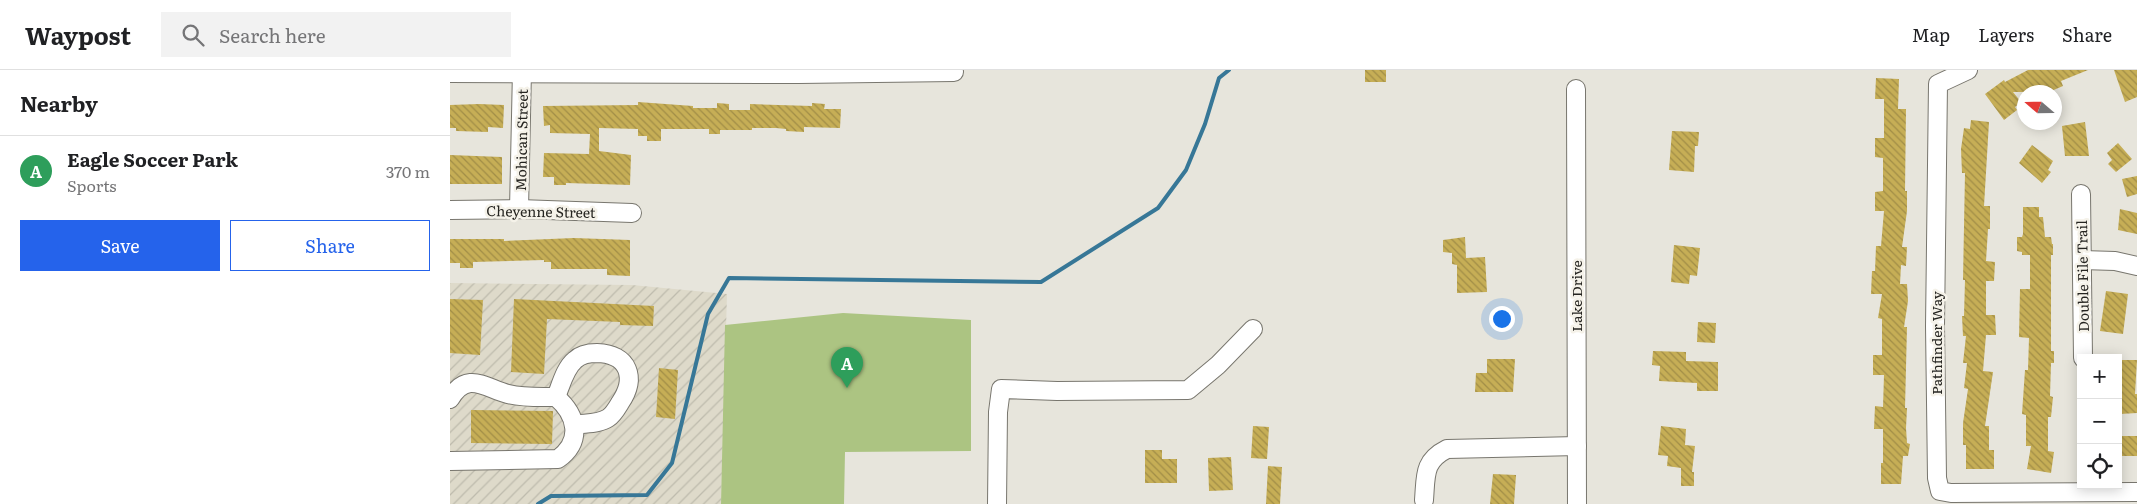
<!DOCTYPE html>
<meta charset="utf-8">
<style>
body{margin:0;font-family:Literata,serif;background:#f2f2f2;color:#202124}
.controls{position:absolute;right:15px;bottom:15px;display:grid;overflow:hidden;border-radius:0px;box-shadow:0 2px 12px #0003}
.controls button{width:45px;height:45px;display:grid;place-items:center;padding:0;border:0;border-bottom:1px solid #e0e0e0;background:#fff;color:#202124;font:25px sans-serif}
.compass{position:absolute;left:1567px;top:15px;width:45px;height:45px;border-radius:50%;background:#fff;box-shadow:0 2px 12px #0003;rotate:290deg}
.you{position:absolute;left:1051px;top:248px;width:18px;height:18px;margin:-12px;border:4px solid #fff;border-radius:50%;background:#1a73e8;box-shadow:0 0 0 8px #1a73e833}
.badge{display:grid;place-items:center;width:32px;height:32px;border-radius:50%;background:#2563eb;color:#fff;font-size:16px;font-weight:700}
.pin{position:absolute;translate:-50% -41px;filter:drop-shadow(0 1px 2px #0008)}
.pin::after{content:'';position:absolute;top:26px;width:18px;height:15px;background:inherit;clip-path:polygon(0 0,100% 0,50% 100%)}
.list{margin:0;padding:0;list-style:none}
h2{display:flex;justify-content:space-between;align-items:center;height:65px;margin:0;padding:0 20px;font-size:21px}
h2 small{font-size:16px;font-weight:400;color:#757577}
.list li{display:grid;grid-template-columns:32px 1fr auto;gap:15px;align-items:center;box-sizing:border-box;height:70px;padding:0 20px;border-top:1px solid #e0e0e0}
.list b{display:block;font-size:19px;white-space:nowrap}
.list p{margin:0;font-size:16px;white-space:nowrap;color:#757577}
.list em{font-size:16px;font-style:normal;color:#757577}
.actions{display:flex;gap:10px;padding:15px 20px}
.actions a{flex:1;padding:11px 0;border:1px solid #2563eb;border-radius:0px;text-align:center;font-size:18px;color:#2563eb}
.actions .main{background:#2563eb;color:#fff}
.icon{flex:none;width:28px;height:28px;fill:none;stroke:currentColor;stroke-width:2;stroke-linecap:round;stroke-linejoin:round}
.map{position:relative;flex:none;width:1687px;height:434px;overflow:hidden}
header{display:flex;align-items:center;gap:30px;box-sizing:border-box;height:70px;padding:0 25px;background:#fff;border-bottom:1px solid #e0e0e0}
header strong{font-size:24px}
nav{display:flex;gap:28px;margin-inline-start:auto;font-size:18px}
.search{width:350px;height:45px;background:#f2f2f2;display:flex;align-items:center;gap:12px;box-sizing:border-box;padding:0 18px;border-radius:0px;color:#757577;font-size:19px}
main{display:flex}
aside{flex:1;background:#fff}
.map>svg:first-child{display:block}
.industrial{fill:url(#industrial-furrows)}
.green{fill:#acc482}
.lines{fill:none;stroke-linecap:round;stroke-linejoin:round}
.stream{stroke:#377797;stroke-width:4}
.building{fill:url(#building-back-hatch)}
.minor-casing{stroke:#78766e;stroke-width:20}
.minor{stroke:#fff;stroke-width:18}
.labels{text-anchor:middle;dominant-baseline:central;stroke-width:5;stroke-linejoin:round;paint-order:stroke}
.street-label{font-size:14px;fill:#252420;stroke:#f5f2e9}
</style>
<header>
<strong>Waypost</strong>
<div class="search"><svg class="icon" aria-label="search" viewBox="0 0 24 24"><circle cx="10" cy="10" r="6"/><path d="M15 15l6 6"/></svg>Search here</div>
<nav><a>Map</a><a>Layers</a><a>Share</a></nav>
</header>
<main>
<aside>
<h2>Nearby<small></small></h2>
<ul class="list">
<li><span class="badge" style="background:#2e9e5b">A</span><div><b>Eagle Soccer Park</b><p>Sports</p></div><em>370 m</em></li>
</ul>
<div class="actions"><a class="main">Save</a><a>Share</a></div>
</aside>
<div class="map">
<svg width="1687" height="434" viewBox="0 0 1687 434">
<defs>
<pattern id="industrial-furrows" width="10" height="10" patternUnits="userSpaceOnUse" patternTransform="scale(1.25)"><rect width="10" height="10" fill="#dedaca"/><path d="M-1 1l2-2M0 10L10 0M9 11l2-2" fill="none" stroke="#bebbad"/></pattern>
<pattern id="building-back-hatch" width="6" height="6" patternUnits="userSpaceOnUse" patternTransform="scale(1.25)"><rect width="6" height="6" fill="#c6ae56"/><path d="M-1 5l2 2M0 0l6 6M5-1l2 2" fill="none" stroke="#a18d47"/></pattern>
</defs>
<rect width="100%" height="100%" fill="#e7e5dc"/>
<path class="industrial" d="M0 213 182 215 277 224 271 434H0Z"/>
<path class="green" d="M393 243 521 250V381L395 382 394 434H271L275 255Z"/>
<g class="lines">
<path class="stream" d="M88 434 101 426 197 425 222 393 258 244 279 208 591 212 708 138 736 100 755 54 769 8 779 0"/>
</g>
<g class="building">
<rect x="915" y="0" width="21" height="12"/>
<path d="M1578 0H1638L1611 11 1613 16 1599 22H1563L1571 32 1565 37 1567 40 1554 50 1535 24 1554 10 1555 12Z"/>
<path d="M1664 0H1687V27L1675 32Z"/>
<path d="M1426 8 1449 9 1448 39H1456L1455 121H1457V141L1452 177H1457L1456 196 1451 195 1450 214H1457L1458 231 1454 257H1457L1455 338H1457L1456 358 1457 373 1460 374 1458 386H1453L1451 414H1431V393H1433V359H1424L1425 336 1433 337 1434 305H1423V285H1432V249L1428 248 1432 224H1421L1422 201H1425L1426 176H1431L1434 141H1425V122L1433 121V88L1425 87V68H1434V29H1425Z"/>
<path d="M188 32 243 36V38H267V33L279 34V40H300V34L362 36V33L375 34 374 39H391L390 58 354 57V62L336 61V59L326 58H302V60H270V64H259V59H211V71H197V66H188V59L149 58V81L181 85 180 115 116 113V115H104V107H93L94 83 139 84 140 64 100 63V55L94 56 93 36 188 35Z"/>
<path d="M29 34 54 35 53 58 38 57V62L6 61V58H0V35Z"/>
<path d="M1521 50 1539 52 1534 136H1540V159H1538L1536 191 1545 192 1544 211H1536V245H1545L1546 265H1536L1533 301 1543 302 1535 356H1539V380H1544V399H1516V375H1513V353L1518 319 1514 318 1517 293H1513L1516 266H1513L1512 246H1514L1515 210H1513L1515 103H1512L1511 79 1514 58 1520 59Z"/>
<path d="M1635 52 1639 86H1615L1612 56Z"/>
<path d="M1222 61 1249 62 1248 76H1245L1244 102 1219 100Z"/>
<path d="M1668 73 1682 89 1666 102 1658 94 1662 90 1657 83Z"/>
<path d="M1582 75 1603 91 1598 100 1601 102 1592 113 1569 93Z"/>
<path d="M0 85 52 87V114H0Z"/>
<path d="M1687 106V124L1677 127 1672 109Z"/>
<path d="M1573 137H1589V147H1593L1595 167H1601L1602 174H1603V185H1601V281H1604V293H1601L1600 326 1603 327 1601 347H1598V381L1604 382 1601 403 1577 399 1581 376H1576V345L1572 344 1575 300H1578L1579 268 1569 267 1570 219H1580V185H1572V182L1567 181V167H1572L1573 164Z"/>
<path d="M1670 139 1687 143V164L1668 160Z"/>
<path d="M1015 167 1016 188 1035 187 1037 222 1007 223V195L1002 194V183L993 182V170Z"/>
<path d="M124 168 180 170V206L157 205V199H101V192H94V190L23 192V198H10V193H0V169H54V171Z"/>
<path d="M1224 175 1250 178 1247 206 1240 205 1239 214 1221 212Z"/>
<path d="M1656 221 1678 224 1673 264 1650 261Z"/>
<path d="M0 229 33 230 30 285 0 283Z"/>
<path d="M64 229 204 236 203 256 170 255V252L97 249 94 304 61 302Z"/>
<path d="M1248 252 1266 253 1265 273 1247 272Z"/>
<path d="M1203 281 1236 282V291L1268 292V321H1247V313L1209 311 1210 296 1202 295Z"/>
<path d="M1037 289H1065L1063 322H1025L1026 303H1037Z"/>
<path d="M1668 290H1687L1685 324H1687V343L1670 344V341H1668Z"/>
<path d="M209 298 228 300 225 349 206 347Z"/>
<path d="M21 340 103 341 102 374 21 373Z"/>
<path d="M803 356 819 357 817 389 801 388Z"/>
<path d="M1211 356 1236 359 1235 375 1245 376 1242 402H1244V416H1231V398L1217 396 1218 386 1208 385Z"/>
<rect x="1668" y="366" width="19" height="20"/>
<path d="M695 380H712V389H727V413H695Z"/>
<path d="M781 387 783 420 759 421 758 388Z"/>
<path d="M818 396 832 397 830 434H816Z"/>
<path d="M1043 404 1066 405 1064 434H1040Z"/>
</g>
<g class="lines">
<defs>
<g id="minor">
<path d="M1518 0 1488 14 1485 256 1487 408 1490 421 1501 423 1687 422"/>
<path d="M0 3 349 4 504 2"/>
<path d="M1126 19 1127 434"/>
<path d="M1631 124 1633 288"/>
<path d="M69 139 72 0"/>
<path d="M0 140 69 139 182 143"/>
<path d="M1632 190 1665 191 1687 196"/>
<path d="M106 327C111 315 115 298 125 290 131 284 139 283 147 283 179 284 187 308 170 333 167 338 163 345 158 348 149 354 135 353 124 355"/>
<path d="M0 329C17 300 35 318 58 324 74 328 90 327 106 327 127 345 133 371 108 389L0 391"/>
<path d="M974 430C976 406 973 391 997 379L1127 376"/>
<path d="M547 434 548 342 551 319 607 321 738 320 768 295 803 259"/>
</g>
</defs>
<use href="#minor" class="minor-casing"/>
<use href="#minor" class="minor"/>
</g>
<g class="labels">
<g class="street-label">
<text transform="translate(71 70) rotate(-89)">Mohican Street</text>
<text transform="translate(91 141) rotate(1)">Cheyenne Street</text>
<text transform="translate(1632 206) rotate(-91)">Double File Trail</text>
<text transform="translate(1126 226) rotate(-90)">Lake Drive</text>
<text transform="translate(1486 273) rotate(-90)">Pathfinder Way</text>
</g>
</g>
</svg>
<div class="controls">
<button>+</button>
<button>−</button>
<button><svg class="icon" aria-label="locate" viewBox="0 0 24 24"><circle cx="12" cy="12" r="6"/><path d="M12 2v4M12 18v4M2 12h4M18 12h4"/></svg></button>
</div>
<svg class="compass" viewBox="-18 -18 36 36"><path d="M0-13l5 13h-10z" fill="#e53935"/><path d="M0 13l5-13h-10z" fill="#757577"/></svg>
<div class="you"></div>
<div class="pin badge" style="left:397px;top:318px;background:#2e9e5b">A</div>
</div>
</main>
